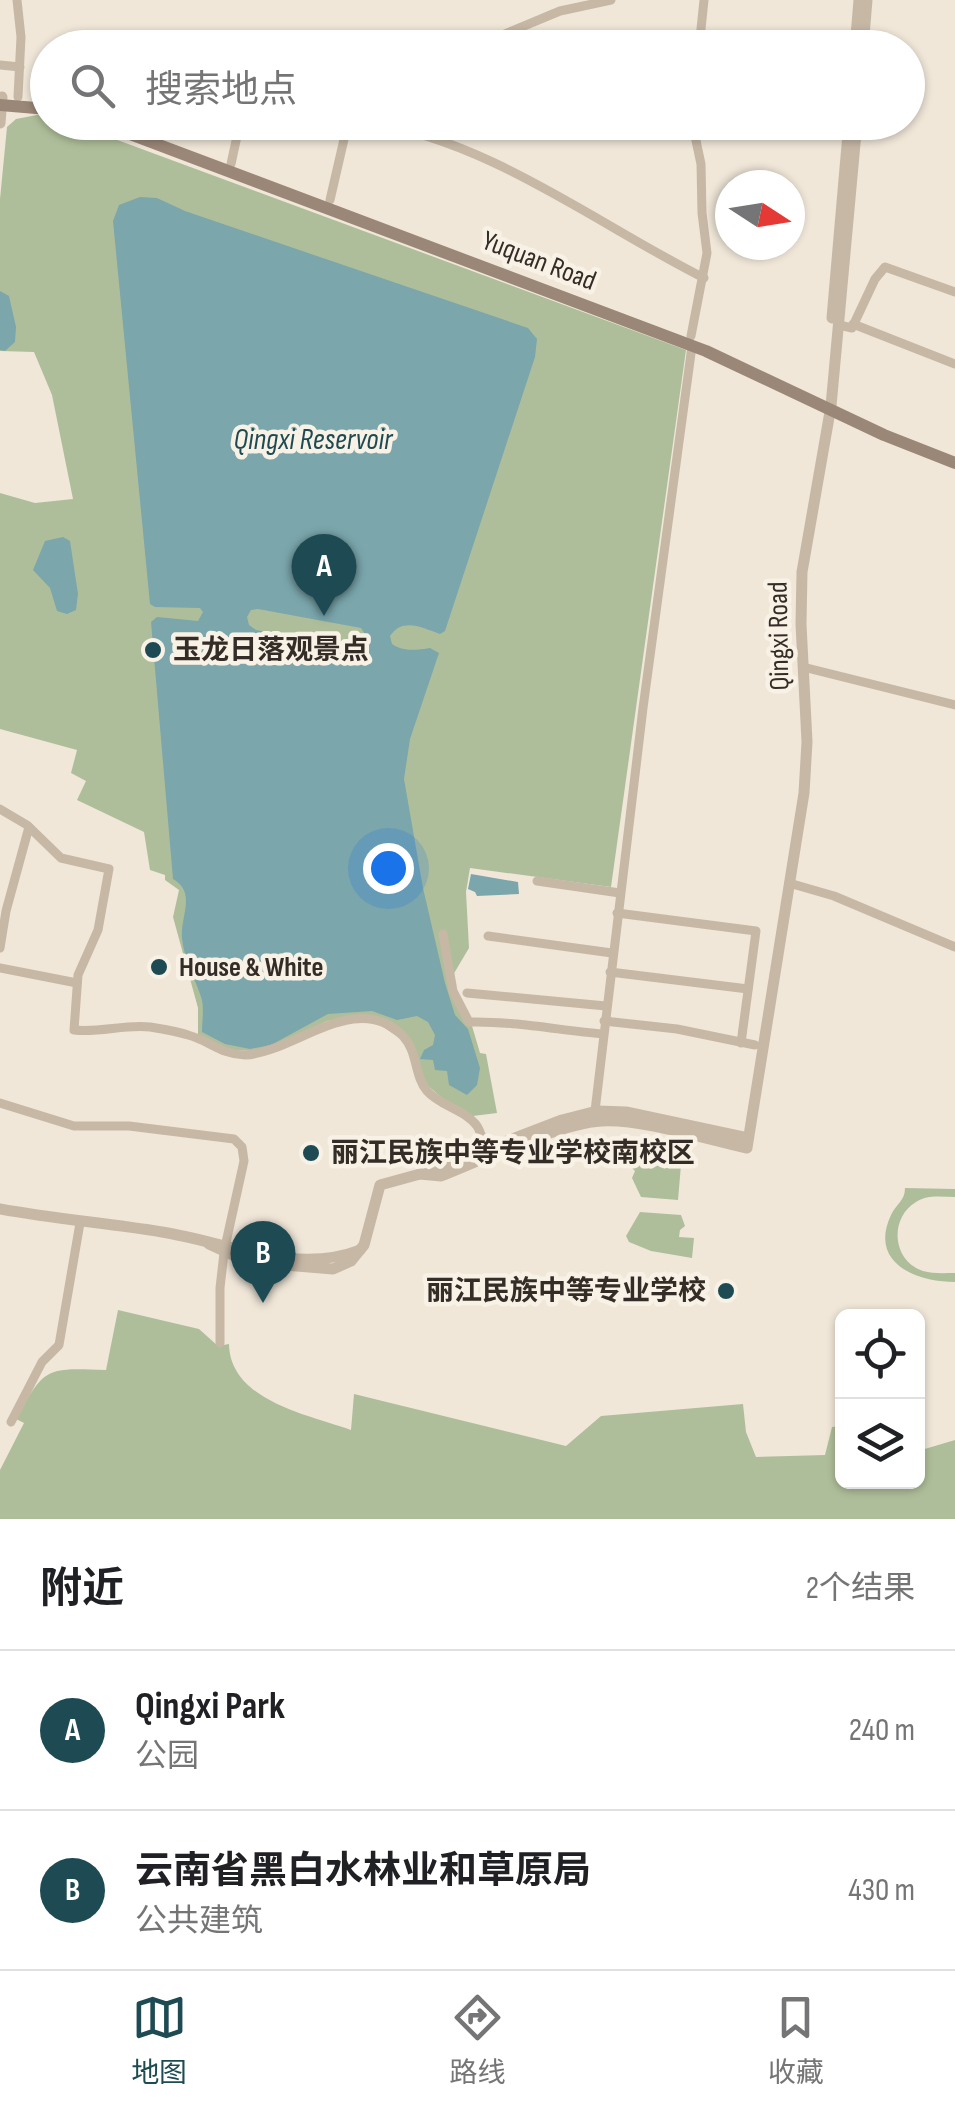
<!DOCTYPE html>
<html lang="zh">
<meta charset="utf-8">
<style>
body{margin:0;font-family:"Sofia Sans Condensed","Noto Sans SC",sans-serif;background:#f6f6f6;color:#202124}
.controls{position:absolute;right:30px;bottom:30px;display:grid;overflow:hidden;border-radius:15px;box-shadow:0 2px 8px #0004}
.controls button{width:90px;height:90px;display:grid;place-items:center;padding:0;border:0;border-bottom:2px solid #e0e0e0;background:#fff;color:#202124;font:50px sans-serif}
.compass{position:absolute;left:715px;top:170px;width:90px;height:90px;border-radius:50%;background:#fff;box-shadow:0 2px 8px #0004;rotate:102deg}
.you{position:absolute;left:388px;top:868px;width:35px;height:35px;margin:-25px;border:8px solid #fff;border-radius:50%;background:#1a73e8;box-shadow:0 0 0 15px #1a73e833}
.badge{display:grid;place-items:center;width:65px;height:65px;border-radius:50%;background:#1e4b53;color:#fff;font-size:32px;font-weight:700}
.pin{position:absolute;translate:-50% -82px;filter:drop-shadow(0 2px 5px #0008)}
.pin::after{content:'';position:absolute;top:52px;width:35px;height:30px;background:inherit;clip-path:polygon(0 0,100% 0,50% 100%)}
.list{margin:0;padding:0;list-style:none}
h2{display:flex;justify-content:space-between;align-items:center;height:130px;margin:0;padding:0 40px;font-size:42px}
h2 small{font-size:32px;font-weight:400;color:#757577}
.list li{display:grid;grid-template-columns:65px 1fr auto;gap:30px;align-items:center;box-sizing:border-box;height:160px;padding:0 40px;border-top:2px solid #e0e0e0}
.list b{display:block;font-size:38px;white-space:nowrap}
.list p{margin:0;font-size:32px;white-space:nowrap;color:#757577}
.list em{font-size:32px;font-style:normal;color:#757577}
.icon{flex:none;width:55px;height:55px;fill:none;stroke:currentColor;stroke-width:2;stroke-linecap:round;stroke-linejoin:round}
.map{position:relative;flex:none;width:955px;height:1519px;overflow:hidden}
.search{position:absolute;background:#fff;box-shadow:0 2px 8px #0004;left:30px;right:30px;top:30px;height:110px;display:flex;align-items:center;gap:25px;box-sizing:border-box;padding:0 35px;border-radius:55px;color:#757577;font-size:38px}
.sheet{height:450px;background:#fff}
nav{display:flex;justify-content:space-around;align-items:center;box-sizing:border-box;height:140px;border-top:2px solid #e0e0e0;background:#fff;font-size:28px;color:#757577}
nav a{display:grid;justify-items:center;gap:5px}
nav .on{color:#1e4b53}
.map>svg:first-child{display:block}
.green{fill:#afbe9a}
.water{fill:#7aa6ac;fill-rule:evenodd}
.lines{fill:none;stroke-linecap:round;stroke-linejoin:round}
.minor{stroke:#c7b8a6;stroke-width:9}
.tertiary{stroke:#c7b8a6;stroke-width:11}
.secondary{stroke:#9b8778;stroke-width:12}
.poi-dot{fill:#1e4b53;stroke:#f8f1e5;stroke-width:4}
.labels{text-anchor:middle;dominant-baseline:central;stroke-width:9;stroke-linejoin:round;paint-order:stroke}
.street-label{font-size:28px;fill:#342c27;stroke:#f8f1e5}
.poi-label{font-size:28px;font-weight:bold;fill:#342c27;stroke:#f8f1e5;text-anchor:start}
.water-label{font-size:30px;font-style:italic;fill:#1e4b53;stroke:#f8f1e5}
</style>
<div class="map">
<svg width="955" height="1519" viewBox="0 0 955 1519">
<rect width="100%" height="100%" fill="#f0e7d9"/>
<g class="green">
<path d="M37 115 47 116 48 122 67 123 93 131 686 350 611 887 470 868 466 892 469 948 453 975 455 990 472 1026 480 1053 486 1054 497 1113 473 1116 451 1106 426 1084 414 1048 367 1016 327 1021 280 1044 254 1051 232 1050 198 1036V1008L173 917 179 890 165 880V875L150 870 144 832 77 800 86 781 71 773 77 750 0 729V493L35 503 73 499 52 395 34 352 0 351V199L7 127 16 119Z"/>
<path d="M624 1154 681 1165 678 1200 641 1197 632 1178 635 1171 621 1157Z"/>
<path d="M905 1188 955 1189V1197C942 1197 928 1194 916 1202 889 1218 892 1261 923 1271 933 1274 945 1273 955 1273V1282C918 1282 868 1264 891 1215 896 1204 905 1201 905 1188Z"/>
<path d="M640 1212 681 1215 685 1226 680 1230 679 1237 694 1238 692 1258 651 1251 629 1242 626 1236Z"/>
<path d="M118 1310 199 1329 218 1346 229 1344C230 1401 309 1415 351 1430L354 1394 566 1446 601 1416 743 1404 746 1432 756 1457 825 1455 832 1427 842 1426V1482H918V1451L955 1440V1519H0V1470L24 1423 16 1419C45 1366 46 1368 106 1370Z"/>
</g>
<g class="water">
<path d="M140 197 157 198 185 211 528 328 537 339 535 357 445 631 440 634C422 628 403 617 390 636L392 644C403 652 417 650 430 648L439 653 410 739 404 779 423 888 445 983 455 1015 468 1029 480 1068 477 1085 467 1095 449 1085 447 1071 435 1070 433 1060 420 1059 424 1050 433 1045 435 1035 428 1022 417 1016 397 1020 372 1011 328 1014 271 1045 250 1049 225 1044 202 1032C202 1022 204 1010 202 1000 196 980 184 960 182 938 180 916 197 893 173 879L151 622 157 617 198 621 203 612 200 608 155 607 150 604 113 221 119 205ZM258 609 361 628 365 634 363 642 348 647 256 630 249 625 247 617 251 610Z"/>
<path d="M0 291 9 296 16 327 15 342 5 351 0 350Z"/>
<path d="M63 537 70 541 78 594 76 610 67 614 57 611 50 588 33 570 45 541Z"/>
<path d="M471 874 518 882 519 894 477 896 475 892 468 889Z"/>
</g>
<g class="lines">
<g class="minor">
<path d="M17 0 21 37 18 97"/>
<path d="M471 48 560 11 611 0"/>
<path d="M699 48 704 0"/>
<path d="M0 65 20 67"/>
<path d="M367 122C491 141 595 223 704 278"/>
<path d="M231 164 239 127 249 122"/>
<path d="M330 200 348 122"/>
<path d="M853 324 955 364"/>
<path d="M839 325 852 328 875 279 885 267 955 292"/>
<path d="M691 336 707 253 702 213 701 164 692 122"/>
<path d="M803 667 955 705"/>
<path d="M0 809 27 825 61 858 109 869 98 930 78 975 74 1030C100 1033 125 1024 150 1027 163 1029 176 1031 188 1035 208 1040 222 1055 245 1055 294 1053 356 988 403 1036 418 1052 414 1076 427 1091 440 1106 467 1111 477 1126 481 1132 483 1141 486 1148"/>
<path d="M537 881 620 893"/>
<path d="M789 883 834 896 955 947"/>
<path d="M617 913 756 931 741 1043"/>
<path d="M443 934 453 991 469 1022C513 1021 558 1030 603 1034"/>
<path d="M488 936 612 953"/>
<path d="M0 948 6 911 29 827"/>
<path d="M0 968 77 983"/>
<path d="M610 972 748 989"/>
<path d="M467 993 606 1006"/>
<path d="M604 1021 677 1029 755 1045"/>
<path d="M0 1103 74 1126H129L234 1139 242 1147 244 1161 225 1247"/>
<path d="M595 1111 643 708 692 346"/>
<path d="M220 1343V1288L224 1253"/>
<path d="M11 1422 42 1362 59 1345 80 1223"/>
</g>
<g class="tertiary">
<path d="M855 48 859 0"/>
<path d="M863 48 867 0"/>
<path d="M0 123 2 97"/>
<path d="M832 318 849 122"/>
<path d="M420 1174 441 1176C481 1160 561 1123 602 1121 643 1119 705 1139 747 1148L804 793 807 742 801 624 802 572 831 406 857 122"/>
<path d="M0 1209C54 1219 108 1223 162 1232 225 1242 296 1275 360 1250"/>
<path d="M209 1244 248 1262 333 1269 351 1261 364 1245 380 1185 420 1174 562 1120 597 1111 626 1112 748 1138"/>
</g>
<g class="secondary">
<path d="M0 105 48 109"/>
<path d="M98 122 706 351 884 435 955 463"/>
</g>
</g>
<g class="poi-dot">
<circle cx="153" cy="650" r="10"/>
<circle cx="159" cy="967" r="10"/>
<circle cx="311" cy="1153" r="10"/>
<circle cx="726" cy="1291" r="10"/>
</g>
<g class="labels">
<g class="street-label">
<text transform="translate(539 261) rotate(21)">Yuquan Road</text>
<text transform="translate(779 636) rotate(-91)">Qingxi Road</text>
</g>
<g class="poi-label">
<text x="173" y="650">玉龙日落观景点</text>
<text x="179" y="967">House &amp; White</text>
<text x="331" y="1153">丽江民族中等专业学校南校区</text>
<text x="706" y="1291" text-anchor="end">丽江民族中等专业学校</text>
</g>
<g class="water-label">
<text x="313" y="440">Qingxi Reservoir</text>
</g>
</g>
</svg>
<div class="controls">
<button><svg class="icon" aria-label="locate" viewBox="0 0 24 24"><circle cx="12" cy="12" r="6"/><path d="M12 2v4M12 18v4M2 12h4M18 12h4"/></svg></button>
<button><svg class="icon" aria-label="layers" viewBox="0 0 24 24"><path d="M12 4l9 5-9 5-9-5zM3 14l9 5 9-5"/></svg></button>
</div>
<svg class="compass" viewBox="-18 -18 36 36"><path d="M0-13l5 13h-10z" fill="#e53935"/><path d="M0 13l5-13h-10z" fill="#757577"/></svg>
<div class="you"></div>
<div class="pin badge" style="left:324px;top:616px">A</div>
<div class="pin badge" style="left:263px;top:1303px">B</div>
<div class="search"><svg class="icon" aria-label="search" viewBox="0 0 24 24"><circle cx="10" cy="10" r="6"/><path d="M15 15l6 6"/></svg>搜索地点</div>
</div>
<section class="sheet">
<h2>附近<small>2个结果</small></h2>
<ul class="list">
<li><span class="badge">A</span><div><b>Qingxi Park</b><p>公园</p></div><em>240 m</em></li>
<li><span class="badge">B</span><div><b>云南省黑白水林业和草原局</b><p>公共建筑</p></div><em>430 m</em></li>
</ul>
</section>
<nav>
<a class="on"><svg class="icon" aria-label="map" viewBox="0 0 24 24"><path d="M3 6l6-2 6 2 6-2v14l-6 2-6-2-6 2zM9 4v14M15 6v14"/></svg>地图</a>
<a><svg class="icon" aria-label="directions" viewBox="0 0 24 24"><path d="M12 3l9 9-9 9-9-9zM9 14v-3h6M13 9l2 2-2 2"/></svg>路线</a>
<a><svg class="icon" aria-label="saved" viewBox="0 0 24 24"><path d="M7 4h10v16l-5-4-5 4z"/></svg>收藏</a>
</nav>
